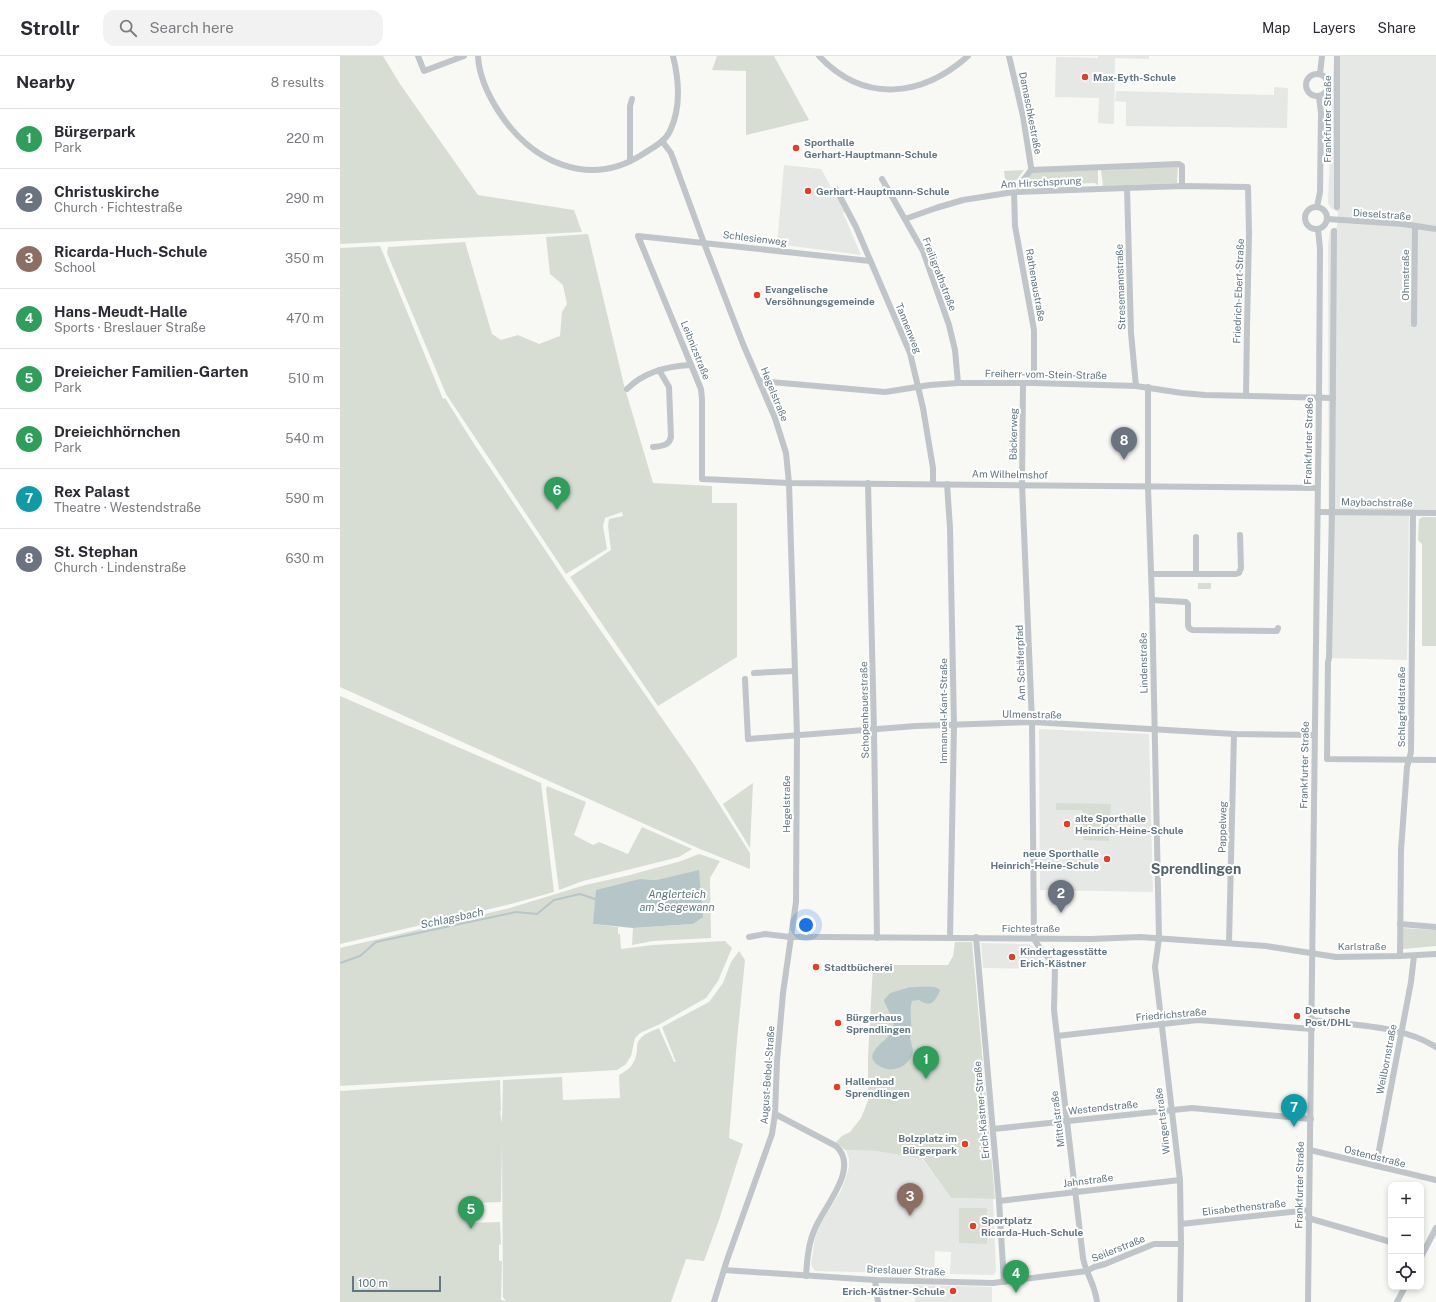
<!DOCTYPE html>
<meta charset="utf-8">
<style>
body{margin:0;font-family:"Public Sans",sans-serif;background:#f2f2f3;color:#2b2b33}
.controls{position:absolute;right:12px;bottom:12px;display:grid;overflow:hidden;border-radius:8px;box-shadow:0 2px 6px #0003}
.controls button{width:36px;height:36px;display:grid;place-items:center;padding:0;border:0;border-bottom:1px solid #e1e1e2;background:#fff;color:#2b2b33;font:20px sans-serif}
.scale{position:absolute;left:12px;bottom:10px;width:89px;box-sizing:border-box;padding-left:4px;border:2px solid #627781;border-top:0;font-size:11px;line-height:14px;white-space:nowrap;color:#627781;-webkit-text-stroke:3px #fff;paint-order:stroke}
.you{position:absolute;left:466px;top:869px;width:14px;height:14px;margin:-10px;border:3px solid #fff;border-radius:50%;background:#1a73e8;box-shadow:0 0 0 6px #1a73e833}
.badge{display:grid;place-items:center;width:26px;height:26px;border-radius:50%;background:#e73d26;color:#fff;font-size:13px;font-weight:700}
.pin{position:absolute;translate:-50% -33px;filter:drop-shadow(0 1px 2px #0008)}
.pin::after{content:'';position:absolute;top:21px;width:14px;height:12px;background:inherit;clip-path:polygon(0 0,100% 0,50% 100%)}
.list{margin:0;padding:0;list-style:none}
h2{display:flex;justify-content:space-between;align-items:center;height:52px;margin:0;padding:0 16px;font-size:17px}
h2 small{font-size:13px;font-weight:400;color:#7c7c81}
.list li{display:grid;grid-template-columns:26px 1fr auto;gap:12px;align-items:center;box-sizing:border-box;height:60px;padding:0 16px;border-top:1px solid #e1e1e2}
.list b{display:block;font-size:15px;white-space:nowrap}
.list p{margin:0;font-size:13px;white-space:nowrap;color:#7c7c81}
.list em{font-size:13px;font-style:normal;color:#7c7c81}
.icon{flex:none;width:22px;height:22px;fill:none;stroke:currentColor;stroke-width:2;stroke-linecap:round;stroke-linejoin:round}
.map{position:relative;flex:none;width:1096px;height:1246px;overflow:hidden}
header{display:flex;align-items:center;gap:24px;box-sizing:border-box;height:56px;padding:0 20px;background:#fff;border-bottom:1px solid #e1e1e2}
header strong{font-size:19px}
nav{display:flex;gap:22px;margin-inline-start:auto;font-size:14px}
.search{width:280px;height:36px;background:#f2f2f3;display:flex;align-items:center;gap:10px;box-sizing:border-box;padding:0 14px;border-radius:12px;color:#7c7c81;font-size:15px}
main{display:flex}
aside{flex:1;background:#fff}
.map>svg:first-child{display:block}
.built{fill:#e6e8e6}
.green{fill:#d8ddd4;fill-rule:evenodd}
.water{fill:#b6c6c8}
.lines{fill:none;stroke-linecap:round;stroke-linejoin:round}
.stream{stroke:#b6c6c8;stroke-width:2}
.minor{stroke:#bfc5c8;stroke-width:6}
.poi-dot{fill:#e73d26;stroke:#fff;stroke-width:1.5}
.labels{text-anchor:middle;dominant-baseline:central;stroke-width:4;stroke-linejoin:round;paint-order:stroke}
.poi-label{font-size:10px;font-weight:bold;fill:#627781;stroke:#fff;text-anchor:start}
.street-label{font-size:10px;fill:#627781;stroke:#fff}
.water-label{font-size:11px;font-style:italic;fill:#5d777c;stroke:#fff}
.district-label{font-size:14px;font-weight:bold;fill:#54646c;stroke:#fff}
</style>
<header>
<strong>Strollr</strong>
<div class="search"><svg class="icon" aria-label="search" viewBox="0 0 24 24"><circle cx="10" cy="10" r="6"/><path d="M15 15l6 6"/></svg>Search here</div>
<nav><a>Map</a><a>Layers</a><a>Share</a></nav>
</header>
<main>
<aside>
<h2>Nearby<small>8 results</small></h2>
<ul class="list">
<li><span class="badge" style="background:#2e9e5b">1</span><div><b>Bürgerpark</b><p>Park</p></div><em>220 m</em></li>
<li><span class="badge" style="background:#6b7280">2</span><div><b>Christuskirche</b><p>Church · Fichtestraße</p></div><em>290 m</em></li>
<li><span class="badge" style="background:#8d6e63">3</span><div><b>Ricarda-Huch-Schule</b><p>School</p></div><em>350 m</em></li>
<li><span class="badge" style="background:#2e9e5b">4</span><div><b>Hans-Meudt-Halle</b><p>Sports · Breslauer Straße</p></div><em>470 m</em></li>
<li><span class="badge" style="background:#2e9e5b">5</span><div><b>Dreieicher Familien-Garten</b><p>Park</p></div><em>510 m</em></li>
<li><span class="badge" style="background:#2e9e5b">6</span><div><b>Dreieichhörnchen</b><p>Park</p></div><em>540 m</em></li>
<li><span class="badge" style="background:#0f9aa8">7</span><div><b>Rex Palast</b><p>Theatre · Westendstraße</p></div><em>590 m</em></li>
<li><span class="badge" style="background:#6b7280">8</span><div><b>St. Stephan</b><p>Church · Lindenstraße</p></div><em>630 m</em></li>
</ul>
</aside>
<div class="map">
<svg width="1096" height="1246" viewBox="0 0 1096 1246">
<rect width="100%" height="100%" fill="#f8f8f5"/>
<g class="built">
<path d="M758 0H809V3L775 2 774 68 758 67 759 42 715 41 716 1 758 2Z"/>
<path d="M994 0H1096V454H1069L1067 604 989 602 988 189 990 175 997 171 998 156 991 152 988 147Z"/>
<path d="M934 31 948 32 947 72 786 70V46L775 45 776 35 934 39Z"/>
<path d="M444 109 481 113 505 156 503 157 521 199 437 188Z"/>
<path d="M699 673 809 678 813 836 700 834Z"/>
<path d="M641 887 688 888 693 891 710 913 643 912Z"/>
<path d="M506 1094 537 1095 582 1103 611 1142 653 1143 656 1216 653 1219 610 1218 611 1196 595 1195 594 1218 475 1215 471 1209 475 1182 480 1169 501 1135 505 1124 509 1111V1103Z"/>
<path d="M574 1229 652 1231V1246H575Z"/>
</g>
<g class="green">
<path d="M0 0H43L60 28 138 139 234 154 242 176 0 188Z"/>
<path d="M377 0H434L469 64 406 79V15L372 14Z"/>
<path d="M838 110 837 127 763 130 761 114Z"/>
<path d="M758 113V129H757L755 127 688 130 681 132 693 116Z"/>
<path d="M684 114 671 132H666L664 115Z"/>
<path d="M248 178 284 329 313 427 372 430V447H397V601L318 650 230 521 271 494 268 470 269 463 283 460 282 456 265 462 263 470 267 493 226 518 106 338 47 197 48 191 125 186 152 278 161 284 178 279 199 288 220 280 222 256 227 248 223 229 210 218 206 181Z"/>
<path d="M40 190 103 343 105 342 134 388 224 522 353 707 410 797V813L360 793 0 631V192Z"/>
<path d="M1083 461H1096V590H1082V488L1078 484 1079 463Z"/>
<rect x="858" y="527" width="13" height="6"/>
<path d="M0 640 201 727 214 836 167 849 0 888Z"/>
<path d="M413 727 410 792 383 748Z"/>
<path d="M207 730 246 746 234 779 253 789 259 786 288 798 302 771 352 793 339 801 243 825 219 834 206 734Z"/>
<path d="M716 747 771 748 769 785 743 784 742 754H716Z"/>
<path d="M359 798 380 805 370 822 371 882 313 885 292 889 293 872 353 868 317 824 300 823 253 868 278 871V878H280L281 893 313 889 385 885 392 892 378 925 366 942 320 968 300 977 295 982 291 1000 286 1008 277 1014 0 1030V892L170 852 245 829 290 819 341 805Z"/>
<path d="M1063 872 1096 874V890L1063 893Z"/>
<path d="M615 886H632L655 1143 611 1142 583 1103 536 1095 505 1094 496 1086 502 1080 510 1076 521 1062 528 1045V1001L533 909H608L613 900Z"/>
<path d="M399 895 405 904 397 984 389 1082 403 1088 379 1164 364 1205 346 1203 331 1246H0V1035L160 1024 161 1054 160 1056 162 1067 163 1024 222 1021 223 1044 280 1042 279 1019C290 1013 295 1008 297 995 297 992 297 988 298 986 302 978 312 975 319 972L334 1006H336L322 971 369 946 383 927 391 906ZM162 1086 163 1241 166 1245 161 1244 162 1205H159V1189L161 1188 160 1166 132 1167V1147L161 1146Z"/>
<path d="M619 1152H647V1188L619 1187Z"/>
</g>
<g class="water">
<path d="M359 814 363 861 353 868 293 872 253 868 256 834 300 823 317 824Z"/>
<path d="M570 931C579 932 594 928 600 934 595 946 591 952 579 944L572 945C569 954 572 963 571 972 571 976 570 978 570 982 571 986 572 990 573 994 573 1002 566 1009 559 1012 552 1014 547 1014 541 1011 517 998 550 985 553 973 555 963 546 952 544 944L550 937Z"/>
</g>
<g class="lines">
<path class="stream" d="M0 907 20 900 36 886 176 856 197 858 214 844 240 838 255 843"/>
<g class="minor">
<path d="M78 0 84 15 124 0"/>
<path d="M138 0C139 21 148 39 159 56 191 106 249 133 303 98 312 92 325 86 330 75 341 52 339 24 333 0"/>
<path d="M479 0C524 48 582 41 628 0"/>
<path d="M669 0 683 60 691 111V114L674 136"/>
<circle cx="977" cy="29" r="11"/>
<path d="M980 18 982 0"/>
<path d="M322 85 331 97 364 187 403 288 435 362 446 397 449 427 457 679 456 846 443 937 437 1005 435 1058 432 1078 387 1204 374 1246"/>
<path d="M290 105V50L292 43"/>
<path d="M691 114 839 108 842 110V130"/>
<path d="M542 123 583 195 609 269 615 294 618 327"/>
<path d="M787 132 791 277 796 330"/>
<path d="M496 133 516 171 570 297 583 352 593 412V428"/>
<path d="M674 136 675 170 694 274V327"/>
<path d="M977 151 980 136 981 57 979 41"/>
<path d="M997 151V0"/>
<circle cx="976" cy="162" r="11"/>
<path d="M565 163 596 152 623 144 674 136 842 130 908 131 909 177 907 272 906 340"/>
<path d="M987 163 1063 168 1096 173"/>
<path d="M994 175 992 456 989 602 988 606 987 703 1096 704"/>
<path d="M530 205 298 180 361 333 362 343V423L449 427 977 432"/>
<path d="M1074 268 1075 170"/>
<path d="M419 325 545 336 590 329 618 327H694L796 330 842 337 865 339 993 342"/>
<path d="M683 327 682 428 692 666 694 882C698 894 711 901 715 912L714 954 743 1202C746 1218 755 1228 757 1246"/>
<path d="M808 331V431L812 544 819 882 815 911 840 1124 841 1188 840 1246"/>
<path d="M287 333C304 316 327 310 351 309"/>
<path d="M313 391C321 390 329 390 331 381L329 331 319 314"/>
<path d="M528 427 534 673 537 882"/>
<path d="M607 428 610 472 614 669 610 882"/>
<path d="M978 456 1096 457"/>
<path d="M811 518H896L899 517 901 512 900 479"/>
<path d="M856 518V481"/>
<path d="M812 544 846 546 848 548V569L849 572 852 574 937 575 938 572"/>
<path d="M414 617 454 615"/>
<path d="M405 623 408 683 576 670 692 666 894 678 975 679"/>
<path d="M1060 868 1096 871"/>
<path d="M409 881 425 878 450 881H485L751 883 800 881 926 890 996 901 1060 900 1096 898"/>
<path d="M636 881 659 1145 664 1226"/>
<path d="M889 887 894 678"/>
<path d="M1060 900 1061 794 1067 711 1071 696 1073 457"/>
<path d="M972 964C1013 970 1059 968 1096 991"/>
<path d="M717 980 858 964 972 973"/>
<path d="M435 1058 496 1090C521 1113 482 1152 474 1175 468 1189 467 1205 466 1220"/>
<path d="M653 1073 852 1052 971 1063"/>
<path d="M970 1094 1096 1124"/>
<path d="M1036 1110 1071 926 1074 900"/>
<path d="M659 1145 840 1124"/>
<path d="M968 1162 1051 1186"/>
<path d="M841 1168 969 1154"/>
<path d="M1081 1201 1096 1172"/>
<path d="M384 1214 535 1224 653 1227 747 1215 754 1211 765 1208 814 1188H841"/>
<path d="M535 1224 538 1246"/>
<path d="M968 1246 979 341 980 193 978 173"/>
<path d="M1057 1246 1065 1231"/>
</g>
</g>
<g class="poi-dot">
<circle cx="745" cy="21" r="4"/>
<circle cx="456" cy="92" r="4"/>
<circle cx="468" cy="135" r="4"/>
<circle cx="417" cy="239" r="4"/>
<circle cx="727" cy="768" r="4"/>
<circle cx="767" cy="803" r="4"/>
<circle cx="672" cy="901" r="4"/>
<circle cx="476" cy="911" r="4"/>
<circle cx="957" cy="960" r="4"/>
<circle cx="498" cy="967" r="4"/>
<circle cx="497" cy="1031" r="4"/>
<circle cx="625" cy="1088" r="4"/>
<circle cx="633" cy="1170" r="4"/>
<circle cx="613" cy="1235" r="4"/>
</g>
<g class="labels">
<g class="poi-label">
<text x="753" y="21">Max-Eyth-Schule</text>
<text x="464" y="86">Sporthalle<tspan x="464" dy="12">Gerhart-Hauptmann-Schule</tspan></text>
<text x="476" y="135">Gerhart-Hauptmann-Schule</text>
<text x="425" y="233">Evangelische<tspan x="425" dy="12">Versöhnungsgemeinde</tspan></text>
<text x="735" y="762">alte Sporthalle<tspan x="735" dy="12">Heinrich-Heine-Schule</tspan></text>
<text x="759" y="797" text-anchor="end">neue Sporthalle<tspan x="759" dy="12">Heinrich-Heine-Schule</tspan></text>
<text x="680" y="895">Kindertagesstätte<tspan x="680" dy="12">Erich-Kästner</tspan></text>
<text x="484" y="911">Stadtbücherei</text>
<text x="965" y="954">Deutsche<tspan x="965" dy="12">Post/DHL</tspan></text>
<text x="506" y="961">Bürgerhaus<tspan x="506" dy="12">Sprendlingen</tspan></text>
<text x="505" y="1025">Hallenbad<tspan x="505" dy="12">Sprendlingen</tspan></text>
<text x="617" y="1082" text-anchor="end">Bolzplatz im<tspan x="617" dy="12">Bürgerpark</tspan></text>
<text x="641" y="1164">Sportplatz<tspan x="641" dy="12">Ricarda-Huch-Schule</tspan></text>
<text x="605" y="1235" text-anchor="end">Erich-Kästner-Schule</text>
</g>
<g class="street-label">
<text transform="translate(691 57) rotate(79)">Damaschkestraße</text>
<text transform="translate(987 63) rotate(-90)">Frankfurter Straße</text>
<text transform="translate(701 126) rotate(-3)">Am Hirschsprung</text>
<text transform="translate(1042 158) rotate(4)">Dieselstraße</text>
<text transform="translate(415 182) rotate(7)">Schlesienweg</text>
<text transform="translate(600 218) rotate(69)">Freiligrathstraße</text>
<text transform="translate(1065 219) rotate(-90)">Ohmstraße</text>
<text transform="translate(696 229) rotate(80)">Rathenaustraße</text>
<text transform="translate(780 231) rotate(-92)">Stresemannstraße</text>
<text transform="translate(898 235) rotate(-88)">Friedrich-Ebert-Straße</text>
<text transform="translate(569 272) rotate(68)">Tannenweg</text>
<text transform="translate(356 294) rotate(68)">Leibnizstraße</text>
<text transform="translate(706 318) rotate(1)">Freiherr-vom-Stein-Straße</text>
<text transform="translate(435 338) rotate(68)">Hegelstraße</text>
<text transform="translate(673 378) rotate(-89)">Bäckerweg</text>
<text transform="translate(968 385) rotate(-89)">Frankfurter Straße</text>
<text transform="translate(670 418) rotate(1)">Am Wilhelmshof</text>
<text transform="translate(1037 446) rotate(1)">Maybachstraße</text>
<text transform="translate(680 607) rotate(-92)">Am Schäferpfad</text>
<text transform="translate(803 607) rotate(-91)">Lindenstraße</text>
<text transform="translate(1061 651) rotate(-90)">Schlagfeldstraße</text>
<text transform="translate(524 654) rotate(-91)">Schopenhauerstraße</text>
<text transform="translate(603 655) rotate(-90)">Immanuel-Kant-Straße</text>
<text transform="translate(692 658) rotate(1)">Ulmenstraße</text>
<text transform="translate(964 709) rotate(-89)">Frankfurter Straße</text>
<text transform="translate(446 748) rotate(-90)">Hegelstraße</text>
<text transform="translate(882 771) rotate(-89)">Pappelweg</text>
<text x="691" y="872">Fichtestraße</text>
<text x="1022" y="890">Karlstraße</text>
<text transform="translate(831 958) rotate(-5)">Friedrichstraße</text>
<text transform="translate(1046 1003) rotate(-79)">Weilbornstraße</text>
<text transform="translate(427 1019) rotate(-86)">August-Bebel-Straße</text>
<text transform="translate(763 1051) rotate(-6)">Westendstraße</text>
<text transform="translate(641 1054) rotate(-95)">Erich-Kästner-Straße</text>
<text transform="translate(717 1063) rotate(-97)">Mittelstraße</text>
<text transform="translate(822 1065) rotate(-97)">Wingertstraße</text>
<text transform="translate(1035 1100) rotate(14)">Ostendstraße</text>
<text transform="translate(748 1124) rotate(-7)">Jahnstraße</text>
<text transform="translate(959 1129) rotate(-89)">Frankfurter Straße</text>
<text transform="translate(904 1151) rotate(-6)">Elisabethenstraße</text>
<text transform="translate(778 1192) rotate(-22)">Seilerstraße</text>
<text transform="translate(566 1214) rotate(2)">Breslauer Straße</text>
</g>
<g class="water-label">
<text x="337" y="838">Anglerteich<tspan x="337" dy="13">am Seegewann</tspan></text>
<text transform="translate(112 862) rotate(-12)">Schlagsbach</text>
</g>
<g class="district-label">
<text x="856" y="813">Sprendlingen</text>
</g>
</g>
</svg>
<div class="controls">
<button>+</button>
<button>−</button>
<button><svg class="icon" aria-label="locate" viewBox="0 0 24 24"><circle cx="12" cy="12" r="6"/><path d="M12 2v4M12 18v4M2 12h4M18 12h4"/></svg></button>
</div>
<div class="scale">100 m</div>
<div class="you"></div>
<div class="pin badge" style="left:586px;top:1023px;background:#2e9e5b">1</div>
<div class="pin badge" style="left:721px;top:857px;background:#6b7280">2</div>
<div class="pin badge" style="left:570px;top:1160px;background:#8d6e63">3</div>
<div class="pin badge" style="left:676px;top:1237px;background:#2e9e5b">4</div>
<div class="pin badge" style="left:131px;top:1173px;background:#2e9e5b">5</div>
<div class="pin badge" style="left:217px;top:454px;background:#2e9e5b">6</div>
<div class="pin badge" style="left:954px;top:1071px;background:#0f9aa8">7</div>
<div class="pin badge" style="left:784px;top:404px;background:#6b7280">8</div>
</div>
</main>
